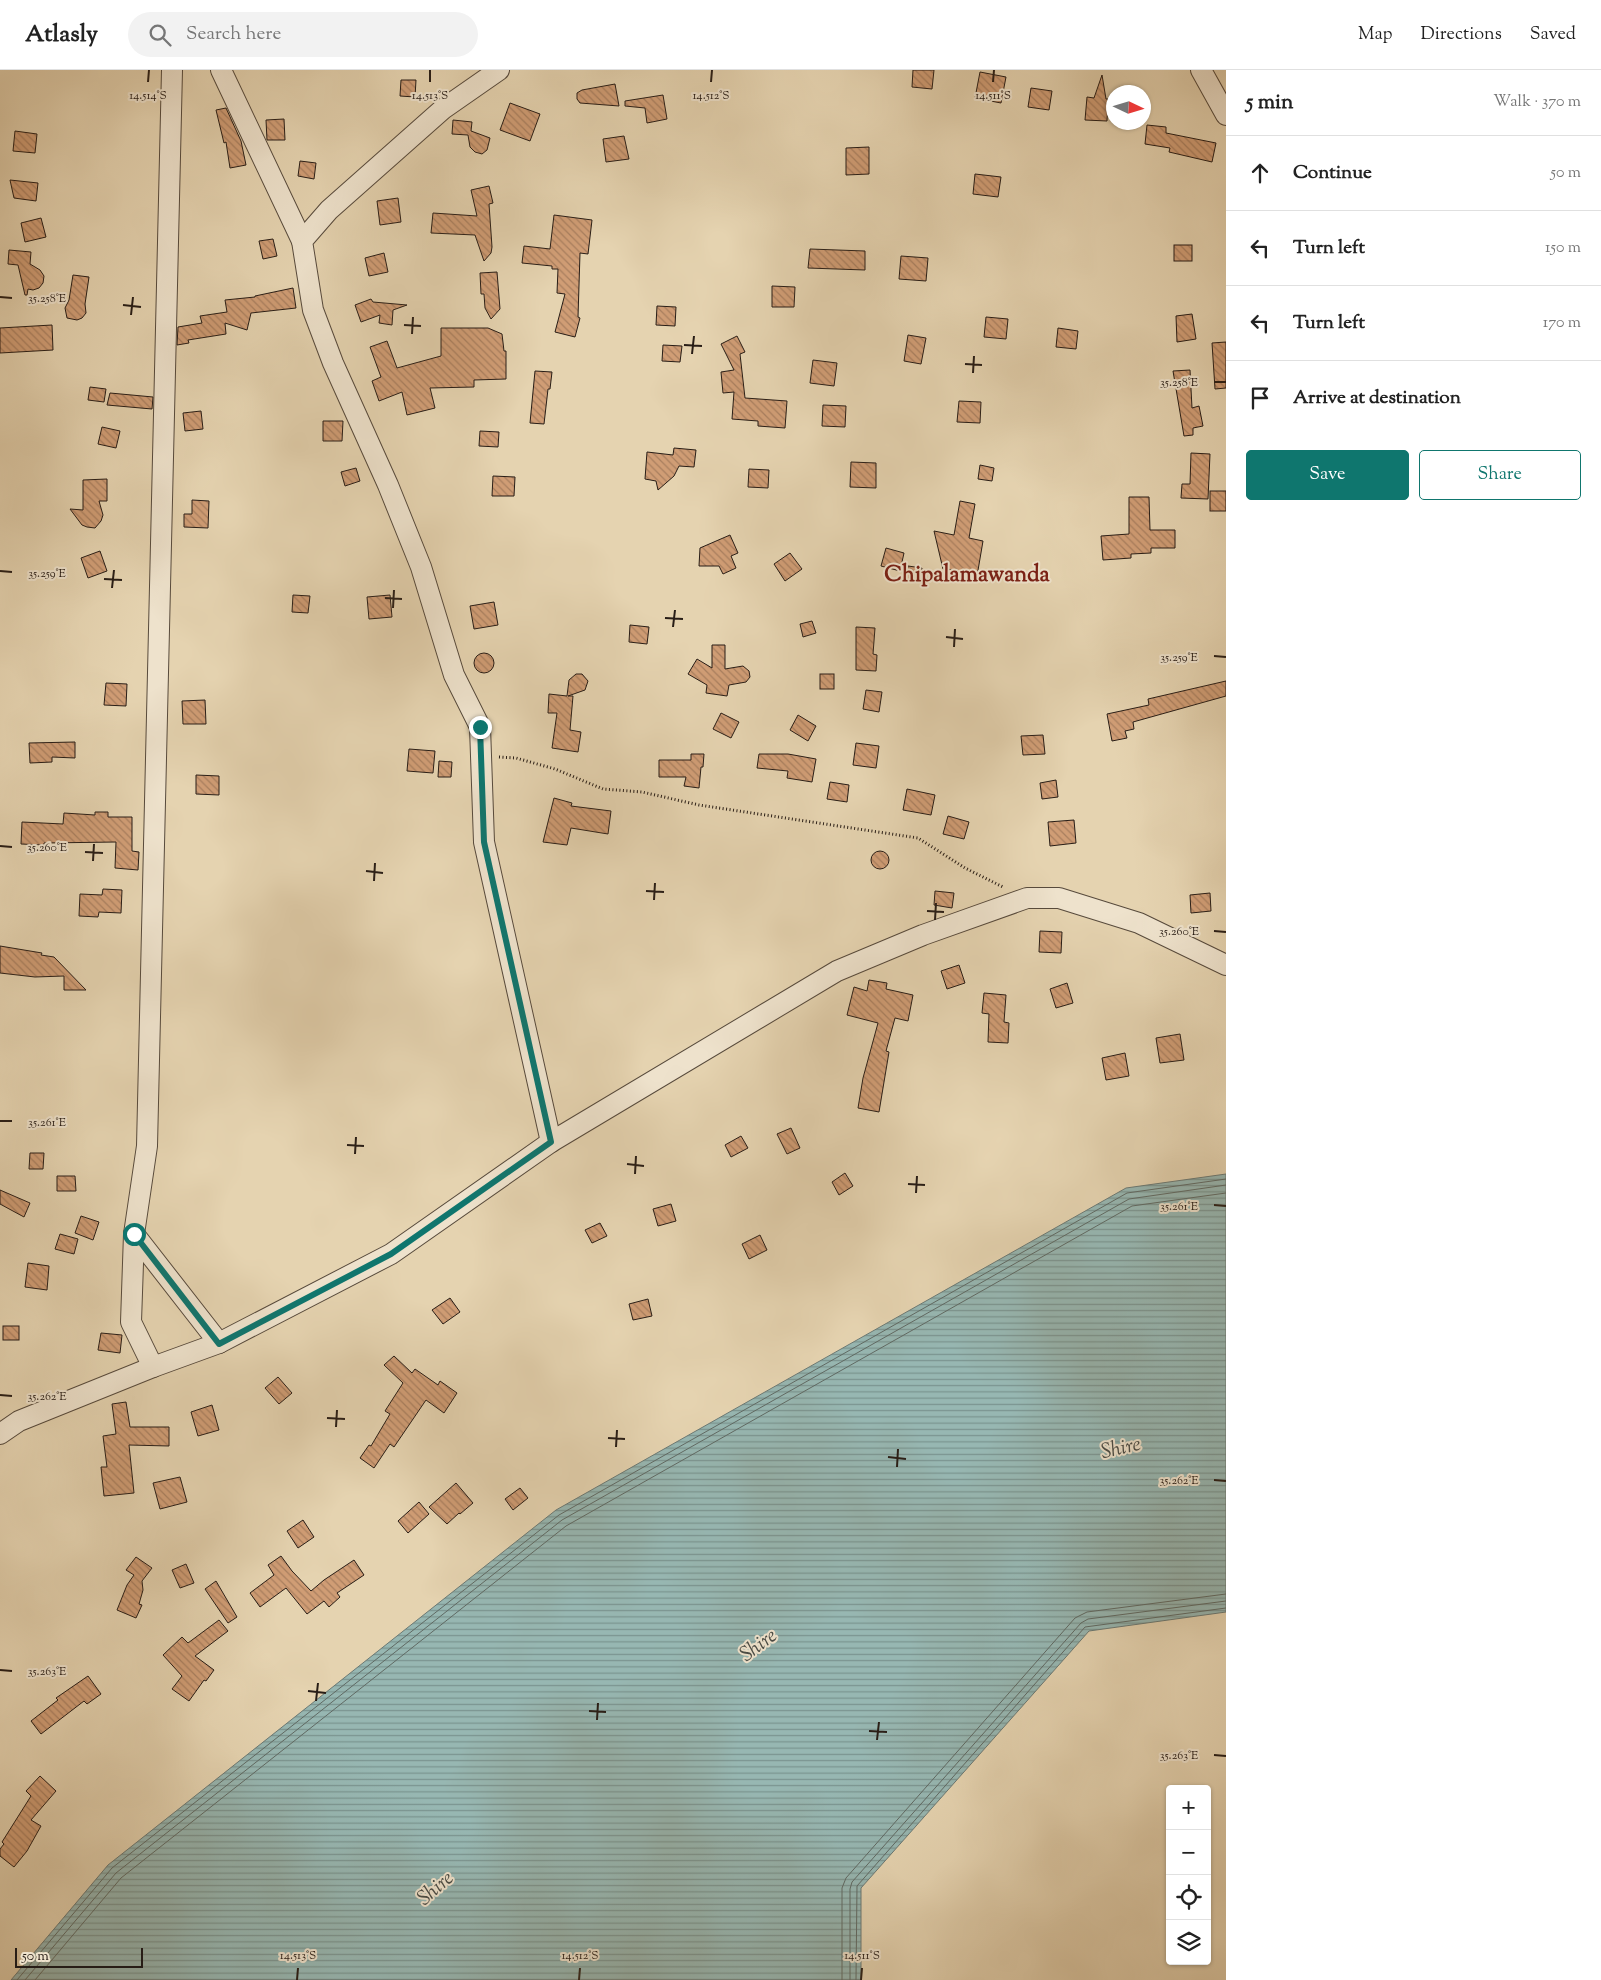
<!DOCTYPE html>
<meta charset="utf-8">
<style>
body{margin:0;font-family:"Sorts Mill Goudy",serif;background:#f2f2f2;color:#222}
.controls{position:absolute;right:15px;bottom:15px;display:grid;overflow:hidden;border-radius:5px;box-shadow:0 1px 4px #0004}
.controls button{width:45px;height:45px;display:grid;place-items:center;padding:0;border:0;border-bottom:1px solid #e0e0e0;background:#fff;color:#222;font:25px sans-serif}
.compass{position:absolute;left:1106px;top:15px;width:45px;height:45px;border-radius:50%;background:#fff;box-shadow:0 1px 4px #0004;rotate:94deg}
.scale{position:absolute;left:15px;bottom:12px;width:128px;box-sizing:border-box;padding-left:5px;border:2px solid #281d16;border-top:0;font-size:14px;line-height:18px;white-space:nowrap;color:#281d16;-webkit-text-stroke:4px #eee2cc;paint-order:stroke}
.stop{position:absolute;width:15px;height:15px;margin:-11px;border:4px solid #0f766e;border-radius:50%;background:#fff}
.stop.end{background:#0f766e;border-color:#fff;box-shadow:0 1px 5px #0008}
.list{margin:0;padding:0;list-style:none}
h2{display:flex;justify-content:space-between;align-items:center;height:65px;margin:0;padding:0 20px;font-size:21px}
h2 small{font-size:16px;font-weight:400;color:#767676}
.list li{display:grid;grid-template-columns:32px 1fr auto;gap:15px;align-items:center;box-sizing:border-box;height:75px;padding:0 20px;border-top:1px solid #e0e0e0}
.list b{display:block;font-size:19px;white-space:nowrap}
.list em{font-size:16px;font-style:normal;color:#767676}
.actions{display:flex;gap:10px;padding:15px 20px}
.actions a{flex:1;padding:11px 0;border:1px solid #0f766e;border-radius:5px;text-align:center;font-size:18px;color:#0f766e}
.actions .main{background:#0f766e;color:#fff}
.icon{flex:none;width:28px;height:28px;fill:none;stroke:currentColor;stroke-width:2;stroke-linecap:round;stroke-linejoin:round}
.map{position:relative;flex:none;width:1226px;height:1910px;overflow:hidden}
header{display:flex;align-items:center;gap:30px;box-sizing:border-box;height:70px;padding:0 25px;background:#fff;border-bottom:1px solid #e0e0e0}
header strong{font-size:24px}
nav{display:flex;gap:28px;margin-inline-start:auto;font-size:18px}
.search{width:350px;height:45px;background:#f2f2f2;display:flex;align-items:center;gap:12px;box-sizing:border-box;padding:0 18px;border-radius:28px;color:#767676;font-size:19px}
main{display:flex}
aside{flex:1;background:#fff}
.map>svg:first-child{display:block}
.water{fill:url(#water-rules);stroke:#6b7974}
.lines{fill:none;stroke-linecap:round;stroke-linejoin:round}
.shore{stroke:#606a64;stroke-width:1}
.building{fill:url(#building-back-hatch);stroke:#281d16}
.minor-casing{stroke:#574a3c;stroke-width:22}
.path{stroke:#281d16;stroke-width:3;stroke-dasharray:1 2.5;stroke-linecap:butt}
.minor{stroke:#eee2cc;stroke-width:20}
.route{stroke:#0f766e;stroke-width:6}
.ticks{fill:none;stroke:#281d16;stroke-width:2}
.labels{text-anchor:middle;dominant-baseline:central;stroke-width:4;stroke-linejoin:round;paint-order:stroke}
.water-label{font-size:21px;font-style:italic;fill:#494b45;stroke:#eee2cc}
.quarter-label{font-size:22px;font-weight:bold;fill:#7a1f14;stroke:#eee2cc}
.ticks-label{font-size:12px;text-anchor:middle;fill:#281d16;stroke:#eee2cc;stroke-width:4;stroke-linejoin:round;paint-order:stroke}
</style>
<header>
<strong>Atlasly</strong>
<div class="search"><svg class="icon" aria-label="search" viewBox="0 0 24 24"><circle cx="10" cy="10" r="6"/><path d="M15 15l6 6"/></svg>Search here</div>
<nav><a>Map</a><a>Directions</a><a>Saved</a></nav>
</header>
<main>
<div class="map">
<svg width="1226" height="1910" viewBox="0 0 1226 1910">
<defs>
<pattern id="water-rules" width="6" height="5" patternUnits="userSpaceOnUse" patternTransform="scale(1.25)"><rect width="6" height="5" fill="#97b7b2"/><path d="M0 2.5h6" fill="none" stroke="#7b9490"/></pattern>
<pattern id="building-back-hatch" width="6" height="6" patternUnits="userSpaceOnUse" patternTransform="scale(1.25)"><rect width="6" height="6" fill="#d09d75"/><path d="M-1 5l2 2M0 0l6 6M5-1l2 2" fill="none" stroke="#a97f5f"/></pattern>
</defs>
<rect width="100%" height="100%" fill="#e5d3b0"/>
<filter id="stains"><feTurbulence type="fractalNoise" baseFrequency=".004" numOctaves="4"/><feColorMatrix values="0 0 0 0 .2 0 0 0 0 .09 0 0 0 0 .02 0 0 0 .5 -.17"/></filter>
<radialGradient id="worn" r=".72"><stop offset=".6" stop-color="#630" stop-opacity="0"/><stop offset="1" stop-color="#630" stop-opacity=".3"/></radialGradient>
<path class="water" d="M1226 1104V1542L1089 1561 861 1818V1910H11L108 1795 556 1440 1126 1118Z"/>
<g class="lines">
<g class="shore">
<path d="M17 1910 112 1798 559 1445 1127 1123 1226 1109"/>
<path d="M25 1910 116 1803 562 1450 1129 1129 1226 1115"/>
<path d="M35 1910 121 1808 566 1456 1132 1136 1226 1123"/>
<path d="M842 1910V1818L846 1808 1075 1548 1087 1542 1226 1524"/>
<path d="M850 1910V1819L852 1812 1081 1553 1088 1549 1226 1531"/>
<path d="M856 1910 857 1816 1085 1557 1226 1538"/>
</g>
</g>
<g class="building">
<path d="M913 0H934L932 19 912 17Z"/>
<path d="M980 2 1006 7 1001 33 975 28Z"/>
<path d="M1102 5 1106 29H1108L1107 51 1085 50 1087 27 1094 28Z"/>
<path d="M401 10H416L415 27 400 26Z"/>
<path d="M615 14 619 36 580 33 577 29V23L582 20Z"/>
<path d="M1031 18 1052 21 1049 40 1028 37Z"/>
<path d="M663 25 667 49 647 53 645 38 625 36V31Z"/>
<path d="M510 33 540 44 530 71 500 60Z"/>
<path d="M226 38 241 71 246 95 230 98 226 72 224 73 216 40Z"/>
<path d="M284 49 285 70H267L266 50Z"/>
<path d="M453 50 472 52 471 61 490 68 487 80 482 84 475 82 470 77 468 65 452 64Z"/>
<path d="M1147 55 1166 57V63L1216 73 1212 92 1169 82 1170 78 1145 74Z"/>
<path d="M15 61 37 64 35 83 13 81Z"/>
<path d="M624 66 629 89 606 92 603 69Z"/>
<path d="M869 77V104L846 105V78Z"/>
<path d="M300 91 316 93 314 109 298 106Z"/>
<path d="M975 104 1001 107 998 127 973 124Z"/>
<path d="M10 110 38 113 36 131 14 128Z"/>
<path d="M489 116 493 133 489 134 492 177 491 183 484 191 475 165 431 163 433 143 477 146 471 120Z"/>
<path d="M398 128 401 152 380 155 377 131Z"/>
<path d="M554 145 592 150 588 184 580 183 578 247 580 248 575 267 555 262 565 224 557 223 558 199H552V196L522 193 524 176 550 179Z"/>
<path d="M41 148 46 167 25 172 21 153Z"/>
<path d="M273 169 277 186 263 189 259 171Z"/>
<rect x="1174" y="175" width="18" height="16"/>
<path d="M810 179 865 181V200L808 198Z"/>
<path d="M9 180 31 182 30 194 40 200 44 206 43 213 39 218 33 220 28 219 27 225H25L18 195 8 194Z"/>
<path d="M384 183 388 202 369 206 365 188Z"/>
<path d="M901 186 928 188 926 211 899 209Z"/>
<path d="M497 202 500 239 491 249 485 238 484 224H481L480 203Z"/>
<path d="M73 205 89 207 85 234 86 243 82 248 77 250 67 248 65 238 69 230Z"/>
<path d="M772 216 795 217 794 237H772Z"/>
<path d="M293 218 296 238 251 243 247 260 225 253 226 264 188 270 189 273 177 275 178 257 202 253 200 246 227 242 225 230 255 227V226Z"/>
<path d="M371 229 373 232 407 235 393 240 392 255 379 253 380 245 361 252 355 235Z"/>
<path d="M657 236 676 237 675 256 656 255Z"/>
<path d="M1192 244 1196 269 1177 272 1176 246Z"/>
<path d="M986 247 1008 249 1006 269 984 267Z"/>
<path d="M52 255 53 280 0 283V258Z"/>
<path d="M441 258H488L502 264 504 281H506V309L474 310V317L430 318 435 338 407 345 402 322 379 331 372 311 381 307 370 277 387 271 397 298 441 286Z"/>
<path d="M1058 258 1078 261 1076 279 1056 277Z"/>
<path d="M908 265 926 268 921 294 904 291Z"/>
<path d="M737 266 745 282 740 284 745 328 787 331 785 358 758 356V351L732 349 734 322 723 323 721 302 734 300 721 274Z"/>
<path d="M1226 272V318L1215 319 1212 273Z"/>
<path d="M663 275 682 276 680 292 662 291Z"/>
<path d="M813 290 837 293 834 316 810 313Z"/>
<path d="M1190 300 1192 338 1199 336 1203 356 1193 358V365L1184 366 1173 301Z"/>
<path d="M535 301 552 302 550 319H548L544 354 530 353Z"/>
<path d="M90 317 106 319 104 332 88 330Z"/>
<path d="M110 323 153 327 152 339 107 335Z"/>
<path d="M959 331 981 332 980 353 957 352Z"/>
<path d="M823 335 846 336 845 357 822 356Z"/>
<path d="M201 341 203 359 185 361 183 343Z"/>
<path d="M323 351H343L342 371H323Z"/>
<path d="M102 357 120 361 116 378 98 374Z"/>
<path d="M480 361 499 362 498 377 479 376Z"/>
<path d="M674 378 696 380 694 397 679 396 674 406 658 420 656 411 645 409 647 382 673 385Z"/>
<path d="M1191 383 1210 384 1208 429 1181 428 1182 414H1190Z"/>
<path d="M851 392 876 393V418L850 417Z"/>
<path d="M980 395 994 398 992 411 978 409Z"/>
<path d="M356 398 360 411 345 416 341 402Z"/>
<path d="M749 399 769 400 768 418 748 417Z"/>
<path d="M493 406 515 407 514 426H492Z"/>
<path d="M107 409V431H99L103 445 101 451 95 458 87 457 82 455 70 439 83 440V410Z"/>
<rect x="1210" y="421" width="16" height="20"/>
<path d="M1129 427H1149L1150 460H1175V478H1151V483L1131 484V488L1103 490 1101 466 1129 464Z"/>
<path d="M192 430 209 431 208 458 184 457V444H192Z"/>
<path d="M960 431 975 434 969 468 983 471 976 512 953 509 954 500 943 499 934 461 954 465Z"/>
<path d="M730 465 738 483 731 486 736 498 723 504 719 496H699L700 478Z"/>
<path d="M886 478 904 483 900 501 881 496Z"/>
<path d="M100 481 107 501 88 508 81 488Z"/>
<path d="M790 483 802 499 785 511 774 494Z"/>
<path d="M908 496 922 498 920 512 906 510Z"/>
<path d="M293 525 310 526 308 543 292 542Z"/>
<path d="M390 525 392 547 369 549 367 527Z"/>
<path d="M494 532 498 555 474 559 470 536Z"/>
<path d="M812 551 816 563 803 567 800 554Z"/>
<path d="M630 555 649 557 647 574 629 572Z"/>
<path d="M856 557 875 558 873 584 877 585 876 601 856 600Z"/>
<path d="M712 575H725V599L743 596 749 601 750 607 746 612 729 615 727 626 706 623 707 615 688 604 697 589 712 598Z"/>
<circle cx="484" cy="593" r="10"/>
<path d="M576 604H582L588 611 585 620 568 626H573L570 660 581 662 578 682 552 678 557 643H548L549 624 567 626 569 610Z"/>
<rect x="820" y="604" width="14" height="15"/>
<path d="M1226 611V626L1133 652 1134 659 1125 661 1127 668 1112 671 1107 644 1149 635 1148 629Z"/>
<path d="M106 613 127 614 126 636 104 635Z"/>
<path d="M866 620 882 622 879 642 863 639Z"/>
<path d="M205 630 206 654H183L182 631Z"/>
<path d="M721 643 739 652 731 668 713 659Z"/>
<path d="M798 645 816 656 808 671 790 660Z"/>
<path d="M1043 665 1045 684 1023 685 1021 666Z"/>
<path d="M75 672V688L52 687V692L30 693 29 673Z"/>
<path d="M856 673 879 676 876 698 853 695Z"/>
<path d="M409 679 435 681 433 703 407 701Z"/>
<path d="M691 684H704L703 697H701L699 718 684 716 686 707H659V690H691Z"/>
<path d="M759 684H788L816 689 812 712 787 708 788 701 757 698Z"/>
<path d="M439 691 452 692 451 707H438Z"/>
<path d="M196 705 219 706V725L196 724Z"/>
<path d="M1056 710 1058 727 1042 729 1040 713Z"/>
<path d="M830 712 849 715 847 732 827 729Z"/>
<path d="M907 719 935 725 931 745 903 740Z"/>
<path d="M554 728 572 733 571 736 611 741 608 764 571 758 567 775 543 772Z"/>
<path d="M95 742H108V747H132V781L139 782 138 800 115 798 116 772 44 773V775L21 774 22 752 63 754 64 743 95 745Z"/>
<path d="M948 746 969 752 964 769 943 764Z"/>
<path d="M1074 750 1076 773 1050 776 1048 752Z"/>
<circle cx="880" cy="790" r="9"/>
<path d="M103 819 122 820 121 843 99 842 98 847 79 846 80 824 102 825Z"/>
<path d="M935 821 954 823 952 838 934 835Z"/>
<path d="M1210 823 1211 841 1191 843 1190 825Z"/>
<path d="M1040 861 1062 862 1061 883 1039 882Z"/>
<path d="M0 876 42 883 41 885 54 887 86 920H64V906L35 907 0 903Z"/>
<path d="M959 895 965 913 947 919 941 901Z"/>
<path d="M869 910 887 913 886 919 913 925 908 951 895 948 886 981 889 982 879 1042 858 1038 863 1008 878 953 847 945 854 917 867 921Z"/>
<path d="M1067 913 1073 933 1056 938 1050 919Z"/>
<path d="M984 923 1006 925 1004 952 1009 953 1008 973 988 972 989 944 982 943Z"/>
<path d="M1180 964 1184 990 1160 993 1156 968Z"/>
<path d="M1125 983 1129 1006 1106 1010 1102 988Z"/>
<path d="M791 1058 800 1078 787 1084 777 1064Z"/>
<path d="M741 1066 748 1078 731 1087 725 1075Z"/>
<path d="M30 1083H44L43 1099H29Z"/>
<path d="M845 1103 853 1116 839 1125 832 1112Z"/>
<path d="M57 1106H75L76 1121H57Z"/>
<path d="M0 1120 30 1133 24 1147 0 1134Z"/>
<path d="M671 1134 676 1151 658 1156 653 1139Z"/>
<path d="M81 1146 99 1152 93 1170 75 1163Z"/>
<path d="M600 1153 607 1166 592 1173 585 1160Z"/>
<path d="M60 1164 78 1169 74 1184 55 1179Z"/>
<path d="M760 1165 767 1180 749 1189 742 1174Z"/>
<path d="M28 1193 49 1196 47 1220 25 1217Z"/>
<path d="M450 1228 460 1242 443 1254 432 1240Z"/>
<path d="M648 1229 652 1246 633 1250 629 1234Z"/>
<rect x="3" y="1256" width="16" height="14"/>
<path d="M101 1263 122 1265 120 1283 98 1280Z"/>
<path d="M394 1286 412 1303 415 1299 438 1315 440 1311 457 1323 444 1343 426 1330 394 1377 390 1374 374 1398 360 1388 369 1375 371 1376 390 1344 385 1341 403 1313 384 1295Z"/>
<path d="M278 1307 292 1323 279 1334 265 1318Z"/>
<path d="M126 1332 130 1357H169V1376L129 1375 134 1423 104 1426 101 1397H107L103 1366 116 1364 112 1334Z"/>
<path d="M212 1335 219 1360 198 1366 191 1342Z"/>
<path d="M180 1407 187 1432 160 1439 153 1413Z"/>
<path d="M456 1413 473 1433 460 1444 459 1443 447 1454 429 1437Z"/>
<path d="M520 1418 528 1428 513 1440 505 1429Z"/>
<path d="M419 1432 429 1444 408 1463 398 1451Z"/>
<path d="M303 1450 314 1467 298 1478 287 1461Z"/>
<path d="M281 1486 292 1501 311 1521 324 1510 354 1490 364 1505 337 1523 340 1527 329 1537 324 1531 307 1544 286 1518 260 1537 250 1523 274 1505 268 1495Z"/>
<path d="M136 1487 152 1498 142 1511 143 1520 139 1534 142 1535 136 1548 117 1540 127 1515 134 1505 126 1500Z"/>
<path d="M186 1494 194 1513 180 1518 172 1500Z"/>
<path d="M216 1511 237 1547 228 1553 205 1519Z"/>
<path d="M219 1550 228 1561 195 1586 214 1600 206 1611 204 1610 189 1631 172 1619 182 1606 163 1585 182 1567 188 1573Z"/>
<path d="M88 1606 101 1624 87 1634 84 1631 41 1664 31 1651 58 1630 56 1628Z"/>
<path d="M40 1706 56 1721 31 1750 41 1756 27 1781 14 1797 0 1786V1779L4 1774 2 1772 31 1726 26 1721Z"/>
</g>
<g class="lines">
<defs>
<g id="minor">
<path d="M221 0 302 171"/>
<path d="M499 0 443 39 329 140 302 171 313 240 333 293 388 415 421 497 454 605 480 657 484 772 551 1072"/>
<path d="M1201 0 1226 45"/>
<path d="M134 1164 219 1273"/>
<path d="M153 1297 131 1252 134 1164 147 1076 172 0"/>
<path d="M0 1364 19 1351 153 1297 219 1273 391 1184 551 1072 837 901 923 865 1027 828H1059L1139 853 1226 895"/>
</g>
</defs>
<use href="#minor" class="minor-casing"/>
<path class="path" d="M499 687 516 688 555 699 603 719 642 722 699 735 918 768 965 798 1003 817"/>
<use href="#minor" class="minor"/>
</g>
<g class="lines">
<path class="route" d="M134 1164 219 1274 391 1184 551 1072 484 772 480 657"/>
</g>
<path class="ticks" d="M148 12 149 0M430 12V0M711 12 712 0M993 12 994 0M0 227 12 228M123 235 141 237M131 245 133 227M404 255 421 256M412 264 413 247M684 275 702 276M692 284 694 266M965 294 982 295M973 303 974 286M1214 312H1226M0 501 12 502M104 509 122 510M112 518 114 500M385 528 402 529M393 538 394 520M665 548 683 549M673 557 675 540M946 567 963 569M954 577 955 559M1214 586 1226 587M0 776 12 777M85 782 103 783M93 791 94 774M366 801 383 803M374 811 375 793M646 821 664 822M654 830 655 813M927 841 944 842M935 850 936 833M1214 861 1226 862M0 1051H12M347 1075 364 1076M355 1084 356 1067M627 1094 644 1096M635 1104 636 1086M908 1114 925 1115M916 1123 917 1106M1214 1135 1226 1136M0 1325 12 1326M327 1348 345 1349M336 1357 337 1340M608 1368 625 1369M616 1377 617 1360M888 1387 906 1389M897 1397 898 1379M1214 1410 1226 1411M0 1600 12 1601M308 1621 326 1623M316 1631 318 1613M589 1641 606 1642M597 1650 598 1633M869 1661 887 1662M877 1670 879 1652M1214 1685 1226 1686M297 1910 298 1898M579 1910 580 1898M861 1910 862 1898"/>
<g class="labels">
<g class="water-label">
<text transform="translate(1121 1379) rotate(-13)">Shire</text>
<text transform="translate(759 1576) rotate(-37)">Shire</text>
<text transform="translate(436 1819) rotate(-41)">Shire</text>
</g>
<g class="quarter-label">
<text x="967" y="506">Chipalamawanda</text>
</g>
</g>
<g class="ticks-label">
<text x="148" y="29">14.514°S</text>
<text x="430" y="29">14.513°S</text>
<text x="711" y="29">14.512°S</text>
<text x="993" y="29">14.511°S</text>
<text x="47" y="232">35.258°E</text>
<text x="1179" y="316">35.258°E</text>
<text x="47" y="507">35.259°E</text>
<text x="1179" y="591">35.259°E</text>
<text x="47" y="781">35.260°E</text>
<text x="1179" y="865">35.260°E</text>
<text x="47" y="1056">35.261°E</text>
<text x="1179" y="1140">35.261°E</text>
<text x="47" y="1330">35.262°E</text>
<text x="1179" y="1414">35.262°E</text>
<text x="47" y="1605">35.263°E</text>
<text x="1179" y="1689">35.263°E</text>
<text x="298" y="1889">14.513°S</text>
<text x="580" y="1889">14.512°S</text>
<text x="862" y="1889">14.511°S</text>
</g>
<rect width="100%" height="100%" filter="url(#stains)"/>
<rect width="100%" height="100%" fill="url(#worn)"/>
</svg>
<div class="controls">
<button>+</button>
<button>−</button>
<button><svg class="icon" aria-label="locate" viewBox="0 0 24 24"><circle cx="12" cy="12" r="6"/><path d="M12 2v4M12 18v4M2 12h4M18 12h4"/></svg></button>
<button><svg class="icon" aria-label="layers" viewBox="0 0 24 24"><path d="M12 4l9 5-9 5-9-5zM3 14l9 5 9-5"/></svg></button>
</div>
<svg class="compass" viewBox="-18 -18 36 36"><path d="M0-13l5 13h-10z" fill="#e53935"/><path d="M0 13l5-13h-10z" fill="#767676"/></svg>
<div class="scale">50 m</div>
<div class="stop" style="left:134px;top:1164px"></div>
<div class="stop end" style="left:480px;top:657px"></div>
</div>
<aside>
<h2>5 min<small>Walk · 370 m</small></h2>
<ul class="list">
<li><svg class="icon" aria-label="ahead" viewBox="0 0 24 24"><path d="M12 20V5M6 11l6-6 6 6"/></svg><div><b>Continue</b></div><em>50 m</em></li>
<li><svg class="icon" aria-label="left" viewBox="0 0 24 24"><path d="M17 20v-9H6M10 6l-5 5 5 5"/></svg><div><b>Turn left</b></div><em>150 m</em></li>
<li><svg class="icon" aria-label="left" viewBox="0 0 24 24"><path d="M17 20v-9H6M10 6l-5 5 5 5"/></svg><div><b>Turn left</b></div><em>170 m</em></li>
<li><svg class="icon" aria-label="arrive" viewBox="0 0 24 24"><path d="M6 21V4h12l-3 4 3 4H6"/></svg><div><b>Arrive at destination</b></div></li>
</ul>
<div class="actions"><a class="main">Save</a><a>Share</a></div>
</aside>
</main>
